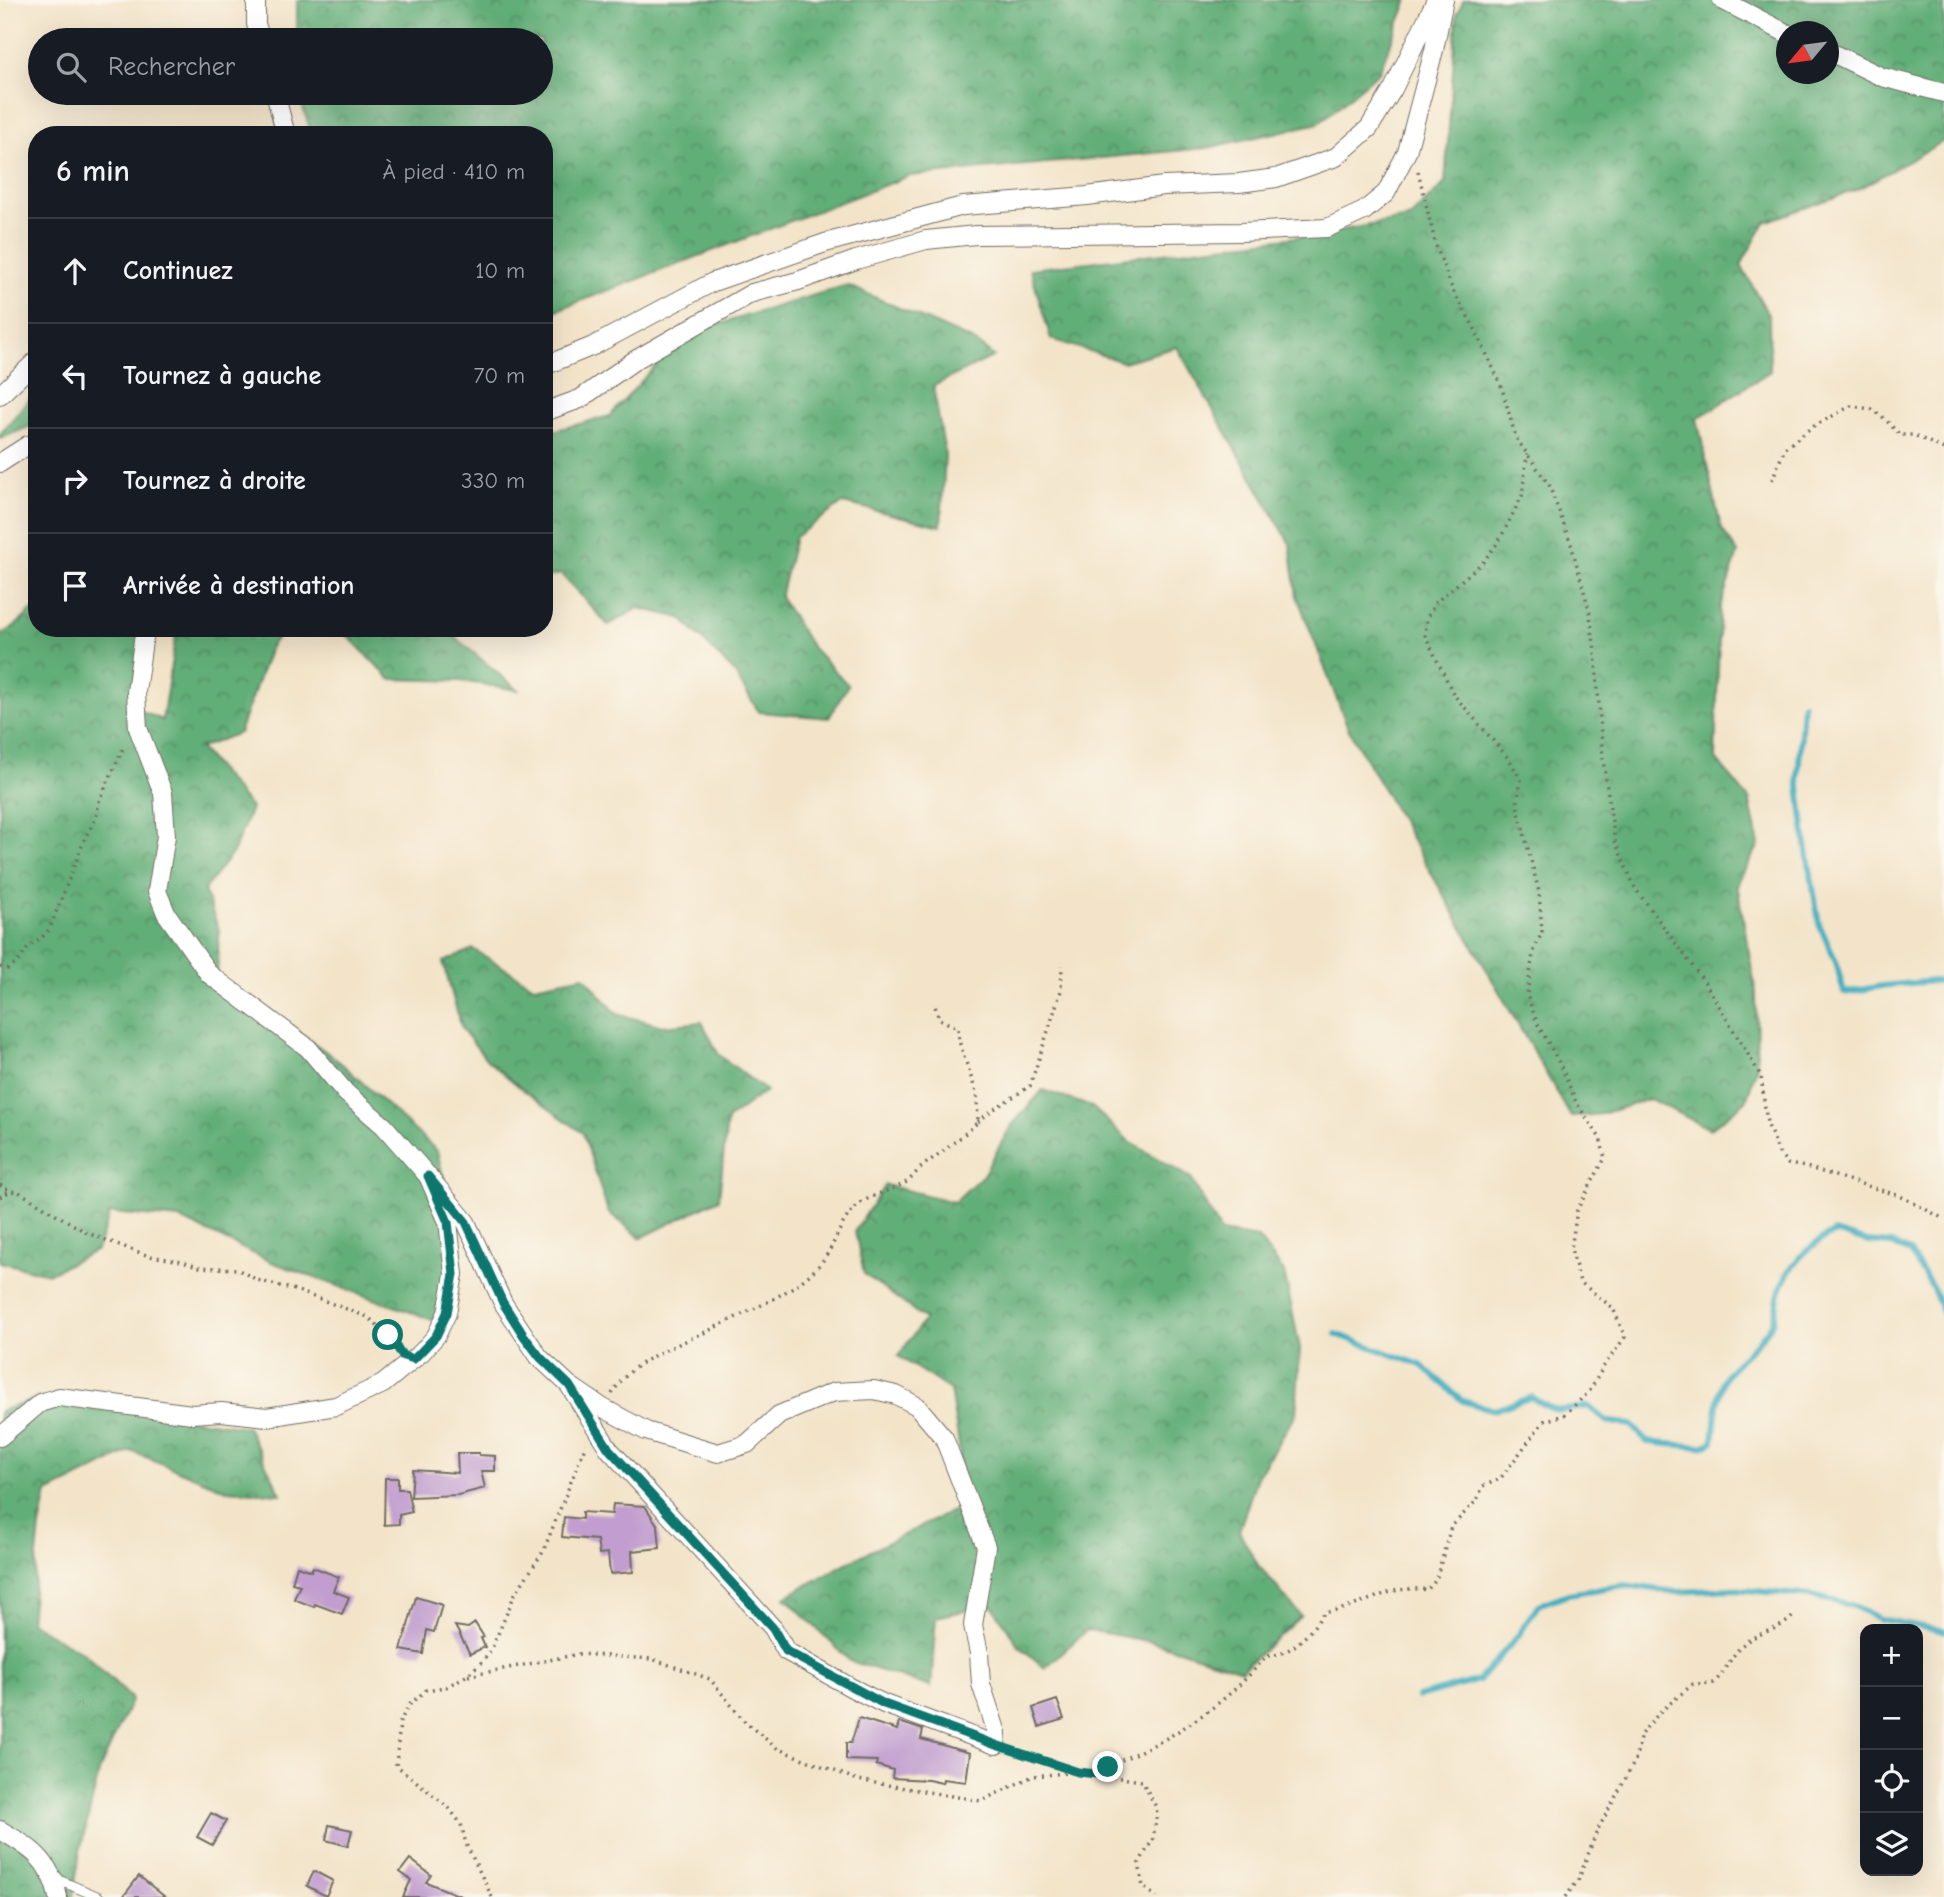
<!DOCTYPE html>
<html lang="fr">
<meta charset="utf-8">
<style>
body{margin:0;font-family:"Comic Neue",sans-serif;background:#20242c;color:#f1f3f6}
.controls{position:absolute;right:21px;bottom:21px;display:grid;overflow:hidden;border-radius:14px;box-shadow:0 7px 28px #0002}
.controls button{width:63px;height:63px;display:grid;place-items:center;padding:0;border:0;border-bottom:2px solid #363941;background:#171b24;color:#f1f3f6;font:35px sans-serif}
.compass{position:absolute;left:1776px;top:21px;width:63px;height:63px;border-radius:50%;background:#171b24;box-shadow:0 7px 28px #0002;rotate:241deg}
.stop{position:absolute;width:21px;height:21px;margin:-16px;border:5px solid #0f766e;border-radius:50%;background:#fff}
.stop.end{background:#0f766e;border-color:#fff;box-shadow:0 2px 7px #0008}
.list{margin:0;padding:0;list-style:none}
h2{display:flex;justify-content:space-between;align-items:center;height:91px;margin:0;padding:0 28px;font-size:30px}
h2 small{font-size:23px;font-weight:400;color:#9ea1a6}
.list li{display:grid;grid-template-columns:46px 1fr auto;gap:21px;align-items:center;box-sizing:border-box;height:105px;padding:0 28px;border-top:2px solid #363941}
.list b{display:block;font-size:26px;white-space:nowrap}
.list em{font-size:23px;font-style:normal;color:#9ea1a6}
.icon{flex:none;width:38px;height:38px;fill:none;stroke:currentColor;stroke-width:2;stroke-linecap:round;stroke-linejoin:round}
.map{position:relative;flex:none;width:1944px;height:1897px;overflow:hidden}
.search{position:absolute;background:#171b24;box-shadow:0 7px 28px #0002;left:28px;top:28px;width:525px;height:77px;display:flex;align-items:center;gap:18px;box-sizing:border-box;padding:0 24px;border-radius:38px;color:#9ea1a6;font-size:26px}
.panel{position:absolute;background:#171b24;box-shadow:0 7px 28px #0002;left:28px;top:126px;width:525px;height:511px;border-radius:28px}
.map>svg:first-child{display:block}
.forest{fill:url(#forest-crowns);stroke:#466c52;stroke-width:2;fill-rule:evenodd}
.lines{fill:none;stroke-linecap:round;stroke-linejoin:round}
.stream{stroke:#41adbf;stroke-width:6}
.building{fill:#c19ecf}
.service-casing{stroke:#716c62;stroke-width:11}
.minor-casing{stroke:#716c62;stroke-width:20}
.path{stroke:#716c62;stroke-width:3.5;stroke-dasharray:2 5;stroke-linecap:butt}
.service{stroke:#fff;stroke-width:9}
.minor{stroke:#fff;stroke-width:18}
.route{stroke:#0f766e;stroke-width:9}
</style>
<div class="map">
<svg width="1944" height="1897" viewBox="0 0 1944 1897">
<defs>
<pattern id="forest-crowns" width="20" height="18" patternUnits="userSpaceOnUse" patternTransform="scale(1.75)"><rect width="20" height="18" fill="#62ae78"/><path d="M2 6a3 3 0 1 1 6 0M12 15a3 3 0 1 1 6 0" fill="none" stroke="#518e63"/></pattern>
</defs>
<rect width="100%" height="100%" fill="#fbf7ec"/>
<filter id="ink" filterUnits="userSpaceOnUse"><feTurbulence type="fractalNoise" baseFrequency=".0143" numOctaves="2"/><feDisplacementMap in="SourceGraphic" scale="14" xChannelSelector="R" yChannelSelector="G"/><feConvolveMatrix kernelMatrix="1 2 1 2 8 2 1 2 1" color-interpolation-filters="sRGB"/></filter>
<filter id="wash" filterUnits="userSpaceOnUse"><feTurbulence type="fractalNoise" baseFrequency=".00686" numOctaves="4" result="noise"/><feDisplacementMap in="SourceGraphic" scale="28" xChannelSelector="R" yChannelSelector="G"/><feGaussianBlur stdDeviation="1.57" result="paint"/><feColorMatrix in="noise" values="0 0 0 0 0 0 0 0 0 0 0 0 0 0 0 0 0 1.4 0 .05"/><feComposite in="paint" operator="in"/></filter>
<g filter="url(#wash)">
<rect width="100%" height="100%" fill="#f3e4c9"/>
<g class="forest">
<path d="M297 0H1408L1379 72 1319 123 1207 148 909 176 544 315V135H312L298 93H541V40H297Z"/>
<path d="M1464 0H1944V141L1858 189 1765 222 1741 265 1769 316 1770 371 1697 419 1721 528 1738 553 1720 607 1715 758 1749 799 1759 845 1737 884 1756 992 1757 1066 1746 1101 1710 1129 1650 1099 1602 1114 1571 1117 1348 728 1297 596 1290 544 1177 347 1123 362 1051 339 1030 269 1321 234 1409 218 1445 183 1457 13ZM1786 32H1828V74H1786Z"/>
<path d="M847 285 974 341 994 356 933 386 945 454 941 526 843 503 795 537 780 597 811 646 848 685 829 718 759 712 733 671 681 618 639 608 608 625 561 574 544 577V433L610 416 683 335Z"/>
<path d="M37 390V423L0 439V434Z"/>
<path d="M37 606V628H144L132 707 162 720 177 628H285L271 645 239 733 200 748 251 808 234 851 204 890 219 930 217 979 278 1016 341 1063 437 1151 459 1243 441 1323 274 1263 180 1219 110 1213 97 1250 48 1274 0 1262V635L14 627Z"/>
<path d="M340 628H452L449 632 518 690 461 681 390 679Z"/>
<path d="M473 949 534 986 584 976 617 1014 663 1026 702 1022 719 1055 766 1091 727 1120 719 1199 641 1238 608 1212 583 1133 527 1093 487 1060 462 1029 443 962Z"/>
<path d="M1043 1090 1092 1107 1130 1142 1191 1178 1221 1232 1258 1238 1284 1272 1300 1348 1296 1414 1257 1477 1239 1531 1258 1565 1301 1616 1242 1670 1153 1642 1087 1630 1045 1668 1019 1646 992 1605 936 1617 931 1687 850 1661 785 1597 852 1560 963 1506 959 1445 950 1390 898 1356 925 1319 864 1274 855 1231 885 1185 954 1202 983 1175 1011 1126Z"/>
<path d="M39 1398 247 1427 281 1494 227 1490 131 1451 47 1493 40 1527 30 1622 85 1654 132 1699 100 1768 80 1851 73 1897H0V1411Z"/>
</g>
<g class="lines">
<g class="stream">
<path d="M1803 704 1798 778 1806 844 1819 924 1836 962 1844 993 1882 986 1944 980"/>
<path d="M1336 1334 1421 1365 1463 1401 1494 1410 1532 1397C1555 1414 1561 1411 1588 1406L1606 1421 1632 1425 1647 1442 1702 1447 1713 1442C1715 1425 1717 1387 1727 1374 1741 1356 1759 1345 1771 1325 1776 1316 1776 1304 1779 1294 1788 1264 1808 1246 1835 1232L1868 1242 1891 1244 1910 1252 1933 1289 1944 1314"/>
<path d="M1418 1697 1479 1680 1518 1636 1538 1605 1568 1594 1625 1585 1675 1592 1733 1589 1812 1596 1854 1606 1880 1619 1944 1631"/>
</g>
</g>
<g id="blocks">
<g class="building">
<path d="M457 1453H479V1455L495 1456V1471H481L485 1488 458 1495 411 1497 413 1470 458 1473Z"/>
<path d="M385 1478H398V1489H407L412 1512 399 1515V1524L384 1525Z"/>
<path d="M613 1504 645 1506 658 1526 660 1548 632 1551 633 1572 610 1574 608 1553 599 1554 597 1540 562 1537 564 1517 582 1519V1512L612 1514Z"/>
<path d="M297 1566 311 1571 313 1567 339 1577 333 1591 349 1597 342 1614 315 1604 314 1607 294 1599 300 1585 292 1583Z"/>
<path d="M416 1597 442 1605 434 1632 427 1630 423 1654 401 1650Z"/>
<path d="M475 1623 484 1637 481 1638 485 1647 470 1654 455 1626 468 1628Z"/>
<path d="M1057 1700 1064 1719 1039 1727 1033 1708Z"/>
<path d="M859 1718 897 1730 899 1722 923 1730 921 1739 970 1753 966 1782 943 1779 942 1783 928 1780 892 1778 893 1770 876 1765 877 1761 846 1760V1743H851Z"/>
<path d="M211 1813 226 1821 212 1845 197 1837Z"/>
<path d="M329 1825 352 1830 348 1846 326 1840Z"/>
<path d="M410 1859 431 1875 426 1882 463 1897H403L411 1880 400 1872Z"/>
<path d="M314 1871 333 1881 326 1896 307 1886Z"/>
<path d="M139 1876 165 1897H123Z"/>
</g>
</g>
</g>
<g filter="url(#ink)">
<use href="#blocks" fill-opacity="0" stroke="#716c62" stroke-width="2"/>
<g class="lines">
<defs>
<path id="service" d="M55 1875 61 1881 99 1897"/>
<g id="minor">
<path d="M256 0V24L261 40"/>
<path d="M1722 0 1786 33"/>
<path d="M1828 51 1882 77 1944 93"/>
<path d="M275 93 286 135"/>
<path d="M544 366 593 346 713 282 825 243 963 206 1087 196 1164 186 1239 183 1276 178 1336 157 1369 128 1393 89 1436 0"/>
<path d="M0 395 37 360"/>
<path d="M544 412 580 399 635 360 752 293 798 281 856 260 926 240 976 235 1241 232 1327 228 1364 211 1386 193 1407 152 1434 50 1444 0"/>
<path d="M0 463 28 445 37 444"/>
<path d="M428 1176 466 1222 503 1303 539 1357 569 1385 603 1408 646 1431 718 1453 747 1444 779 1415 834 1392 874 1390 896 1395 917 1406 944 1438 986 1547 973 1625 979 1653 981 1684 997 1733 996 1745 884 1704 852 1688 786 1651 773 1628 609 1449 569 1385"/>
<path d="M0 1437 40 1403 59 1397 192 1414 221 1412 267 1417 336 1406 383 1384 422 1352 436 1336 447 1313 454 1274 448 1222 428 1176 384 1126 346 1093 308 1048 209 974 166 913 157 891 166 836 163 793 138 728 136 692 143 641 147 628"/>
<path d="M0 1830C31 1848 50 1859 58 1897"/>
</g>
</defs>
<use href="#service" class="service-casing"/>
<use href="#minor" class="minor-casing"/>
<g class="path">
<path d="M1418 171 1436 246 1453 291 1474 327 1501 385 1516 438 1549 485 1571 544 1589 609 1595 650 1603 760 1615 841 1635 888 1705 983 1761 1076 1767 1123 1779 1153 1788 1164 1806 1167 1900 1196 1944 1219"/>
<path d="M1772 480 1785 448 1814 426 1851 406 1871 409 1882 416 1900 435H1914L1944 449"/>
<path d="M0 967 8 969C19 963 21 957 28 948 37 939 41 941 50 928L85 838 96 818 99 802 124 746"/>
<path d="M978 1122 991 1111 1030 1086 1061 991 1062 965"/>
<path d="M0 1185 10 1191 19 1192 87 1233 149 1256 182 1261 200 1267 237 1269 257 1280 295 1290 368 1317 388 1335 398 1349"/>
<path d="M0 1197 10 1191"/>
<path d="M612 1394C633 1357 676 1347 712 1329 747 1311 801 1291 824 1259 837 1241 840 1221 857 1206 871 1194 889 1192 905 1183 912 1179 917 1170 924 1165 943 1151 961 1138 978 1122L977 1095 959 1041 958 1028 939 1019 935 1006"/>
<path d="M468 1676 579 1654 652 1659 710 1679 745 1722 778 1749 858 1780 981 1801 1033 1776 1078 1772"/>
<path d="M1011 1750 1078 1772 1142 1781 1156 1807 1157 1814 1153 1839 1139 1863 1143 1887 1157 1897"/>
<path d="M1097 1774C1119 1760 1142 1751 1165 1739 1203 1717 1238 1691 1266 1656 1294 1655 1309 1633 1324 1613 1333 1611 1343 1609 1352 1606 1380 1597 1395 1585 1427 1590L1436 1580 1451 1527 1477 1500 1483 1486 1500 1479 1544 1421 1564 1415 1589 1392 1604 1366 1625 1337 1613 1308 1580 1282 1571 1249 1577 1210 1605 1158 1600 1138 1576 1102 1560 1064 1537 1023 1527 995 1533 953 1542 932 1539 892 1517 805 1521 780 1509 759 1454 695 1425 635 1427 618 1435 603 1483 562 1499 541 1522 496 1527 454"/>
<path d="M492 1897 466 1844 461 1824 449 1808 396 1765 400 1722 408 1706 426 1690 446 1687 466 1676 484 1660 492 1648 515 1594 543 1552 586 1444"/>
<path d="M1565 1897 1578 1881 1597 1831 1635 1761 1641 1734 1661 1711 1693 1684 1714 1683C1726 1671 1733 1652 1745 1643 1759 1631 1780 1631 1793 1616"/>
</g>
<use href="#service" class="service"/>
<use href="#minor" class="minor"/>
</g>
</g>
<g class="lines" filter="url(#ink)">
<path class="route" d="M388 1335 403 1356 414 1359 436 1336 447 1313 454 1274 448 1222 428 1176 466 1222 503 1303 524 1336 540 1357 569 1385 609 1449 773 1628 786 1651 884 1704 996 1745 1078 1772 1097 1774 1108 1767"/>
</g>
</svg>
<div class="controls">
<button>+</button>
<button>−</button>
<button><svg class="icon" aria-label="locate" viewBox="0 0 24 24"><circle cx="12" cy="12" r="6"/><path d="M12 2v4M12 18v4M2 12h4M18 12h4"/></svg></button>
<button><svg class="icon" aria-label="layers" viewBox="0 0 24 24"><path d="M12 4l9 5-9 5-9-5zM3 14l9 5 9-5"/></svg></button>
</div>
<svg class="compass" viewBox="-18 -18 36 36"><path d="M0-13l5 13h-10z" fill="#e53935"/><path d="M0 13l5-13h-10z" fill="#9ea1a6"/></svg>
<div class="stop" style="left:388px;top:1335px"></div>
<div class="stop end" style="left:1108px;top:1767px"></div>
<div class="search"><svg class="icon" aria-label="search" viewBox="0 0 24 24"><circle cx="10" cy="10" r="6"/><path d="M15 15l6 6"/></svg>Rechercher</div>
<section class="panel">
<h2>6 min<small>À pied · 410 m</small></h2>
<ul class="list">
<li><svg class="icon" aria-label="ahead" viewBox="0 0 24 24"><path d="M12 20V5M6 11l6-6 6 6"/></svg><div><b>Continuez</b></div><em>10 m</em></li>
<li><svg class="icon" aria-label="left" viewBox="0 0 24 24"><path d="M17 20v-9H6M10 6l-5 5 5 5"/></svg><div><b>Tournez à gauche</b></div><em>70 m</em></li>
<li><svg class="icon" aria-label="right" viewBox="0 0 24 24"><path d="M7 20v-9h11M14 6l5 5-5 5"/></svg><div><b>Tournez à droite</b></div><em>330 m</em></li>
<li><svg class="icon" aria-label="arrive" viewBox="0 0 24 24"><path d="M6 21V4h12l-3 4 3 4H6"/></svg><div><b>Arrivée à destination</b></div></li>
</ul>
</section>
</div>
